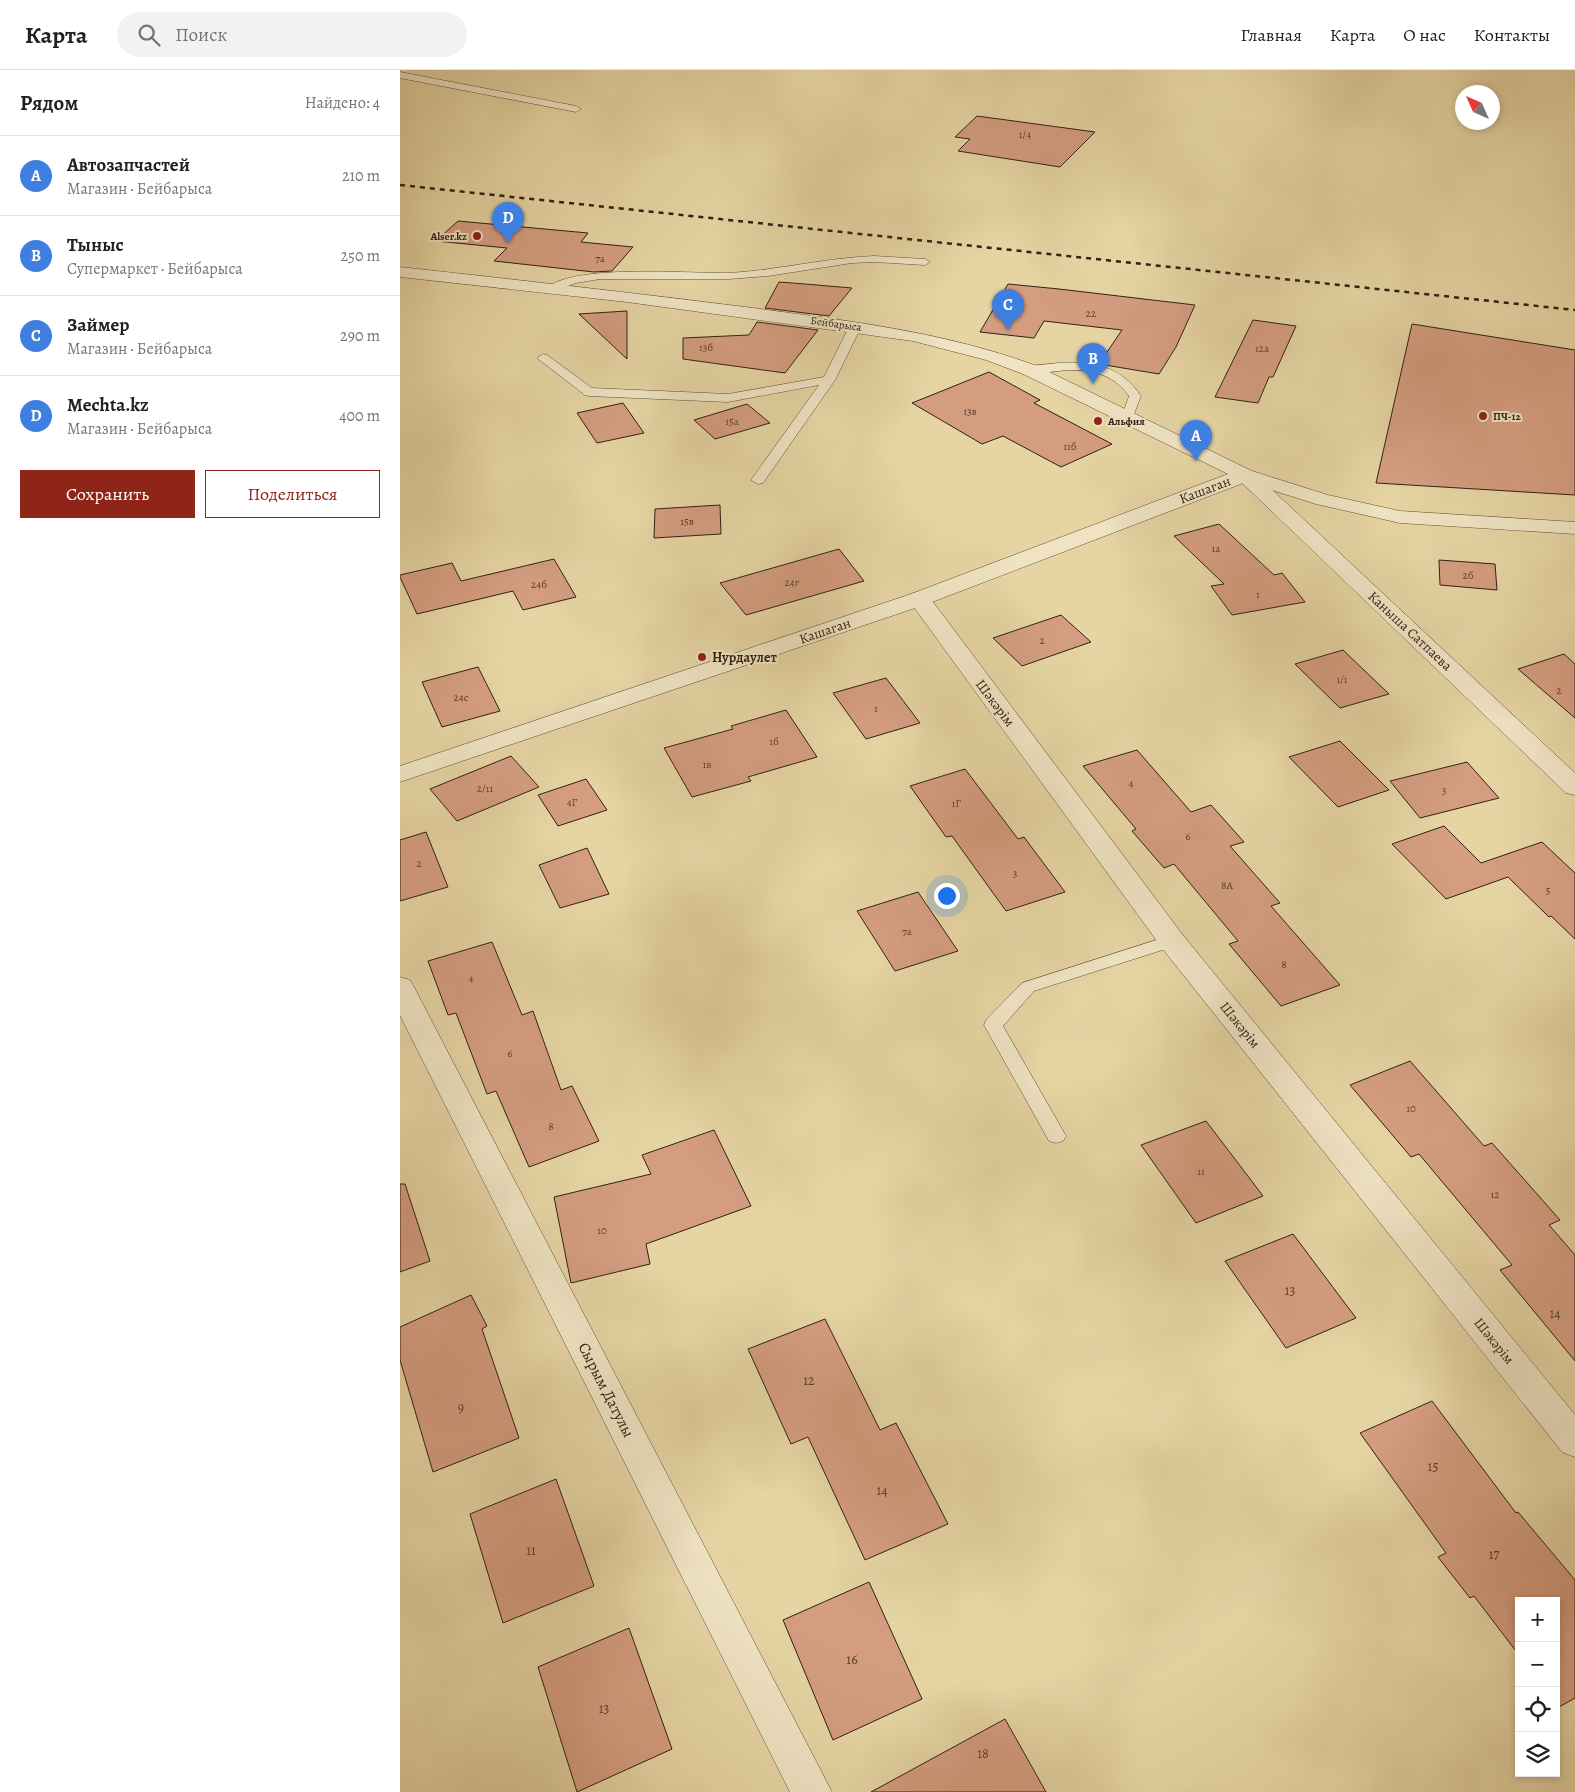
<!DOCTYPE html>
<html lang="ru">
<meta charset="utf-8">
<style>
body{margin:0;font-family:Alegreya,serif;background:#f2f2f2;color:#202124}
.controls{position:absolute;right:15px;bottom:15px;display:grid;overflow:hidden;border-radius:0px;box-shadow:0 2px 8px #0003}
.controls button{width:45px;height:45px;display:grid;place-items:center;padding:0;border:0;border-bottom:1px solid #e0e0e0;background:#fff;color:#202124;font:25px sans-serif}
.compass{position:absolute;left:1055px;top:15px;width:45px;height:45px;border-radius:50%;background:#fff;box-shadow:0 2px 8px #0003;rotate:315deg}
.you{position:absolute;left:546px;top:825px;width:18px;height:18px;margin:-12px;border:4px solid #fff;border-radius:50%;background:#1a73e8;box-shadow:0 0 0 8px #1a73e833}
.badge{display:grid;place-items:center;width:32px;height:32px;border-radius:50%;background:#8f2418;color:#fff;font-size:16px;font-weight:700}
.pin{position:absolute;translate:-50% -41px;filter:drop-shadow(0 1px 2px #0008)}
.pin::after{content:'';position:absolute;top:26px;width:18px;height:15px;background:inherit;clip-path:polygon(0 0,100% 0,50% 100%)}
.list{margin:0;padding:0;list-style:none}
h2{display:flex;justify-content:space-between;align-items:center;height:65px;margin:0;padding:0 20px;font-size:21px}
h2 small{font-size:16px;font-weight:400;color:#757577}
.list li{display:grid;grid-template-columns:32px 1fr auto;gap:15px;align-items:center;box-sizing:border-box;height:80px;padding:0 20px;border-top:1px solid #e0e0e0}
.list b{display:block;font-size:19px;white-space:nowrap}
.list p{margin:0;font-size:16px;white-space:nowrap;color:#757577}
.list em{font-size:16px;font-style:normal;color:#757577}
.actions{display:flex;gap:10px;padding:15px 20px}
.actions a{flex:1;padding:11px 0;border:1px solid #8f2418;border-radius:0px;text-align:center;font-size:18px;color:#8f2418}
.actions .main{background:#8f2418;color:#fff}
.icon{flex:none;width:28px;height:28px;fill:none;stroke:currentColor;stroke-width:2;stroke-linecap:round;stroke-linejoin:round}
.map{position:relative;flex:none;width:1175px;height:1722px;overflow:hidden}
header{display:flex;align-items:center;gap:30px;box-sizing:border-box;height:70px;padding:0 25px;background:#fff;border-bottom:1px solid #e0e0e0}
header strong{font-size:24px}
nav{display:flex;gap:28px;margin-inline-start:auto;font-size:18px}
.search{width:350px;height:45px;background:#f2f2f2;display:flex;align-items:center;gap:12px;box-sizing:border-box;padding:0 18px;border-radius:28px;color:#757577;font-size:19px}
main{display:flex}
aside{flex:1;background:#fff}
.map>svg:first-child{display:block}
.building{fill:#d49d80;stroke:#2f2112}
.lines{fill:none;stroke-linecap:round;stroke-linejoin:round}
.service-casing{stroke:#5d4e36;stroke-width:1}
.minor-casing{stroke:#5d4e36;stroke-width:1}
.tertiary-casing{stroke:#5d4e36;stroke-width:1}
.service{fill:#efe3c3;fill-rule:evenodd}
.minor{fill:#efe3c3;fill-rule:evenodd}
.tertiary{fill:#efe3c3;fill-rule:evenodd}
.rail{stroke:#2f2112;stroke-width:2.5;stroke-dasharray:5 5;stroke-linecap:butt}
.poi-dot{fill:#8f2418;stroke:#efe3c3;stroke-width:2}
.labels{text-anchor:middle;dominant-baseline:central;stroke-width:4;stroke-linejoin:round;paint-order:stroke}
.number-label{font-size:11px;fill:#58402e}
.far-poi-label{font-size:11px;font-weight:bold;fill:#2f2112;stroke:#efe3c3;text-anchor:start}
.far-street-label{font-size:11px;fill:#2f2112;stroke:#efe3c3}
.street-label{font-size:14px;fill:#2f2112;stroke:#efe3c3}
.poi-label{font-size:14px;font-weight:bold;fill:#2f2112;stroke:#efe3c3;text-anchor:start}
.near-number-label{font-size:14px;fill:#58402e}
.near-street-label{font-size:16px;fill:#2f2112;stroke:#efe3c3}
</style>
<header>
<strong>Карта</strong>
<div class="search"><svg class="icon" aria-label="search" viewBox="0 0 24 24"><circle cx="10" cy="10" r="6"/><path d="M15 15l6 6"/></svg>Поиск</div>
<nav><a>Главная</a><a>Карта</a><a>О нас</a><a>Контакты</a></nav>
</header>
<main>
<aside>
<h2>Рядом<small>Найдено: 4</small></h2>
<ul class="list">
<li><span class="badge" style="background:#3f7fe0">A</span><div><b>Автозапчастей</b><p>Магазин · Бейбарыса</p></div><em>210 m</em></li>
<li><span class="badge" style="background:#3f7fe0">B</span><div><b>Тыныс</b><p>Супермаркет · Бейбарыса</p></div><em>250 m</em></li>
<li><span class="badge" style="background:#3f7fe0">C</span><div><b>Займер</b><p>Магазин · Бейбарыса</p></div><em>290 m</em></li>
<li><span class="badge" style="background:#3f7fe0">D</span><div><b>Mechta.kz</b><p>Магазин · Бейбарыса</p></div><em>400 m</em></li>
</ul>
<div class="actions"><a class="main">Сохранить</a><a>Поделиться</a></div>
</aside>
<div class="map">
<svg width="1175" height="1722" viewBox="0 0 1175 1722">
<rect width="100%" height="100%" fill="#e6d4a3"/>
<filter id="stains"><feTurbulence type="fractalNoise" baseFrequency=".004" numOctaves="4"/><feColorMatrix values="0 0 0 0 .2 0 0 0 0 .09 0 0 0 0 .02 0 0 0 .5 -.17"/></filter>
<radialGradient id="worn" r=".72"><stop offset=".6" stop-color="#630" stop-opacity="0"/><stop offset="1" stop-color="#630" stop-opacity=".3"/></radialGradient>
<g class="building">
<path d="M577 46 695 62 660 97 558 81 570 69 555 67Z"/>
<path d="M58 151 188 163 181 172 233 177 212 201 194 202 94 191 107 178 36 171Z"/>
<path d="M379 212 405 214 452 218 429 246 365 238Z"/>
<path d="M608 214 659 219 795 235 776 277 759 304 699 294 722 260 644 251 634 268 580 262Z"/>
<path d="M227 241V289L179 244Z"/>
<path d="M853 250 896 256 873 307H869L858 333 815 327Z"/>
<path d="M357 252 418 260 385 303 283 289V268L349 265Z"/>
<path d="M1012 254 1175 280V425L976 413Z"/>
<path d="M589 302 640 330 634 333 712 374 661 397 603 366 582 374 512 333Z"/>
<path d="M223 333 244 363 197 373 177 343Z"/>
<path d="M347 334 370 353 315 369 294 350Z"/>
<path d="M320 435 321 464 254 468 255 439Z"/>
<path d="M819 454 874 505 882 503 905 532 832 545 811 516 824 514 774 466Z"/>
<path d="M439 479 464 511 346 545 320 513Z"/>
<path d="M154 489 176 527 123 540 113 521 17 544 0 507V505L52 493 61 511Z"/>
<path d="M1039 490 1095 494 1097 520 1040 515Z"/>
<path d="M661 545 691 572 622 596 593 568Z"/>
<path d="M943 580 989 624 940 638 895 594Z"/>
<path d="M1164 584 1175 594V648L1118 599Z"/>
<path d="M78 597 100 641 42 657 22 612Z"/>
<path d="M486 608 520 653 466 669 433 623Z"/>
<path d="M386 640 417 687 348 707 351 711 292 727 264 678 333 659 331 656Z"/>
<path d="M940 671 989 720 938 737 889 687Z"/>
<path d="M737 680 791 742 811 735 844 772 830 776 880 833 871 836 940 915 881 936 829 874 838 871 774 794 764 798 732 761 736 759 683 696Z"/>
<path d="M111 686 139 717 57 751 30 719Z"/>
<path d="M1067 692 1099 728 1020 748 990 711Z"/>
<path d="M565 699 618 769 624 767 665 822 606 841 552 766 546 767 510 716Z"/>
<path d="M186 709 207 740 158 756 138 725Z"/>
<path d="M1044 756 1081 793 1142 772 1175 803V869L1151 846 1149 847 1108 807 1046 829 992 774Z"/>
<path d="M26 762 48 817 0 831V770Z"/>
<path d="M187 778 209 824 160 838 139 795Z"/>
<path d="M518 822 558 881 495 901 457 841Z"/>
<path d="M92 872 122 945 133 941 161 1020 172 1016 199 1071 129 1097 96 1021 87 1024 56 943 48 945 28 891Z"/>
<path d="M1010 991 1084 1076 1092 1073 1160 1150 1149 1155 1175 1185V1291L1100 1200 1112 1195 1019 1084 1011 1087 950 1015Z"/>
<path d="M806 1051 863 1126 796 1153 741 1075Z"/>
<path d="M314 1060 351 1136 246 1174 250 1194 171 1213 154 1127 251 1104 242 1085Z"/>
<path d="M0 1114H5L30 1191 0 1202Z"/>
<path d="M893 1164 956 1248 886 1278 825 1191Z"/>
<path d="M71 1225 87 1256 82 1259 119 1368 33 1402 0 1290V1257Z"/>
<path d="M425 1249 480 1360 496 1353 548 1454 465 1490 408 1367 391 1374 348 1279Z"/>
<path d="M1032 1331 1116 1443 1118 1442 1175 1510V1628L1159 1637 1156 1634V1531H1119V1585L1074 1526 1070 1528 1038 1487 1046 1483 960 1363Z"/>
<path d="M156 1409 194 1516 103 1553 70 1444Z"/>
<path d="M469 1512 522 1629 433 1670 383 1550Z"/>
<path d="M229 1558 272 1679 177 1722 138 1597Z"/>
<path d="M605 1649 646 1722H471Z"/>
</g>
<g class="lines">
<defs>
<g id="service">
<path d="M0 2 176 36 181 39 176 42 0 8Z"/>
<path d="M474 186 525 189 530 192 525 195 474 192 452 193 368 206 329 209H200L176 213 152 222 146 219C171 193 292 204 330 203 378 200 426 188 474 186Z"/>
<path d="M455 254 461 257 435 310 363 413 358 414 351 410 419 315 328 332 189 326 185 325 137 288 143 284 147 285 192 318 328 324 424 307 449 257Z"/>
<path d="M659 293C694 292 720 295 741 326L732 349 728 350 722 346 729 326C695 279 636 313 624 300L630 296Z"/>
<path d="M772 865 778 867 781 871 778 875 634 921 603 956 666 1066 663 1071 656 1073 649 1071 584 955 586 950 622 913Z"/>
</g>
<g id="minor">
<path d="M845 399 852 401 1175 703V725L1166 723 838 409 835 405 838 401Z"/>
<path d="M519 522 527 524 782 864 1175 1345V1387L1162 1382 762 878 508 529 511 524Z"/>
<path d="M0 907 10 910 14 917 432 1722H390L0 945Z"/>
</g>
<path id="tertiary" d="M0 197C118 210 235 223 353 238 449 251 545 262 637 296L852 401 928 425 1000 441 1175 452V464L1000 453 916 434 846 412 527 534 0 712V696L511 524 828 404 623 304 586 290 513 271 227 232 0 207Z"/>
</defs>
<use href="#service" class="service-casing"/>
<use href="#minor" class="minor-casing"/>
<use href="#tertiary" class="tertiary-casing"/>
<use href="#service" class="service"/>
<use href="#minor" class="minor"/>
<use href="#tertiary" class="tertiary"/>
<path class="rail" d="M0 115 1175 240"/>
</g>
<g class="poi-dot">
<circle cx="77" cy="166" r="5"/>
<circle cx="1083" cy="346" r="5"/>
<circle cx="698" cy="351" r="5"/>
<circle cx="302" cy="587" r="5"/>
</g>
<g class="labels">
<g class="number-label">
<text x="625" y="64">1/4</text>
<text x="200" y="188">7а</text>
<text x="691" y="243">22</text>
<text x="306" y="277">13б</text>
<text x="862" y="278">12а</text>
<text x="570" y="341">13в</text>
<text x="332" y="351">15а</text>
<text x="670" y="376">11б</text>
<text x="287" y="451">15в</text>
<text x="816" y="478">1а</text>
<text x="1068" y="505">2б</text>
<text x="392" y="512">24г</text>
<text x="139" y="514">24б</text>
<text x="858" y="524">1</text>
<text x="642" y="570">2</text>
<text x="942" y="609">1/1</text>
<text x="1159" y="620">2</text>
<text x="61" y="627">24с</text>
<text x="476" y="638">1</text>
<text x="374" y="671">1б</text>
<text x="307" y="694">1в</text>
<text x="731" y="713">4</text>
<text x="85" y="718">2/11</text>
<text x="1044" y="720">3</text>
<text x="172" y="732">4Г</text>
<text x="556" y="733">1Г</text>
<text x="788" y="766">6</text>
<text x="19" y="793">2</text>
<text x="615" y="803">3</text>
<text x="827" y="815">8А</text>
<text x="1148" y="820">5</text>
<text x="507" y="861">7а</text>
<text x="884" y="894">8</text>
<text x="71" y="908">4</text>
<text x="110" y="983">6</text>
<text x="1011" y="1038">10</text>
<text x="151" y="1056">8</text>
<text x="801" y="1101">11</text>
<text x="1095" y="1124">12</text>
<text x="202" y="1160">10</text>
</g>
<g class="far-poi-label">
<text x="67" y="166" text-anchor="end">Alser.kz</text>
<text x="1093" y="346">ПЧ-12</text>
<text x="708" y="351">Альфия</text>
</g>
<g class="far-street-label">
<text transform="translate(436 254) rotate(8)">Бейбарыса</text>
</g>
<g class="street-label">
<text transform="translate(805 420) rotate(-21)">Кашаган</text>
<text transform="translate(425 561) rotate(-19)">Кашаган</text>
<text transform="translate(1010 561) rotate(43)">Каныша Сатпаева</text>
<text transform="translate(595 633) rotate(53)">Шәкәрім</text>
<text transform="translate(840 955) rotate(51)">Шәкәрім</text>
<text transform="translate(1094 1271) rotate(51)">Шәкәрім</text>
</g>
<g class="poi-label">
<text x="312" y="587">Нурдаулет</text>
</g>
<g class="near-number-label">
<text x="890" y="1220">13</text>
<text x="1155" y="1243">14</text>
<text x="409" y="1310">12</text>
<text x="61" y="1337">9</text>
<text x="1033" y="1396">15</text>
<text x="482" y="1420">14</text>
<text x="131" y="1480">11</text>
<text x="1094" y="1484">17</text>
<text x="452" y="1589">16</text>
<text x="204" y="1638">13</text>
<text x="583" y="1683">18</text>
</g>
<g class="near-street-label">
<text transform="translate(206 1320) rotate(63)">Сырым Датулы</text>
</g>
</g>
<rect width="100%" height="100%" filter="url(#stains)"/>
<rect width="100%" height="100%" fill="url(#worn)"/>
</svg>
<div class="controls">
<button>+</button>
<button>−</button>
<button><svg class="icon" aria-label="locate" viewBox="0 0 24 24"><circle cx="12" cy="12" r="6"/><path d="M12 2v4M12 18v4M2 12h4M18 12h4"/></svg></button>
<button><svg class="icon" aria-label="layers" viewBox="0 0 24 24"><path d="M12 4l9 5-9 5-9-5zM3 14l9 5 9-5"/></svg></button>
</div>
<svg class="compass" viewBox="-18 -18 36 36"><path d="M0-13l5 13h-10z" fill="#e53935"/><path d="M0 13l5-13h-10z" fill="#757577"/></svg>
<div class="you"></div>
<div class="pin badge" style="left:796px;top:391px;background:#3f7fe0">A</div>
<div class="pin badge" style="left:693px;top:314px;background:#3f7fe0">B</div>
<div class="pin badge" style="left:608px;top:260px;background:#3f7fe0">C</div>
<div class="pin badge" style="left:108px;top:173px;background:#3f7fe0">D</div>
</div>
</main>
